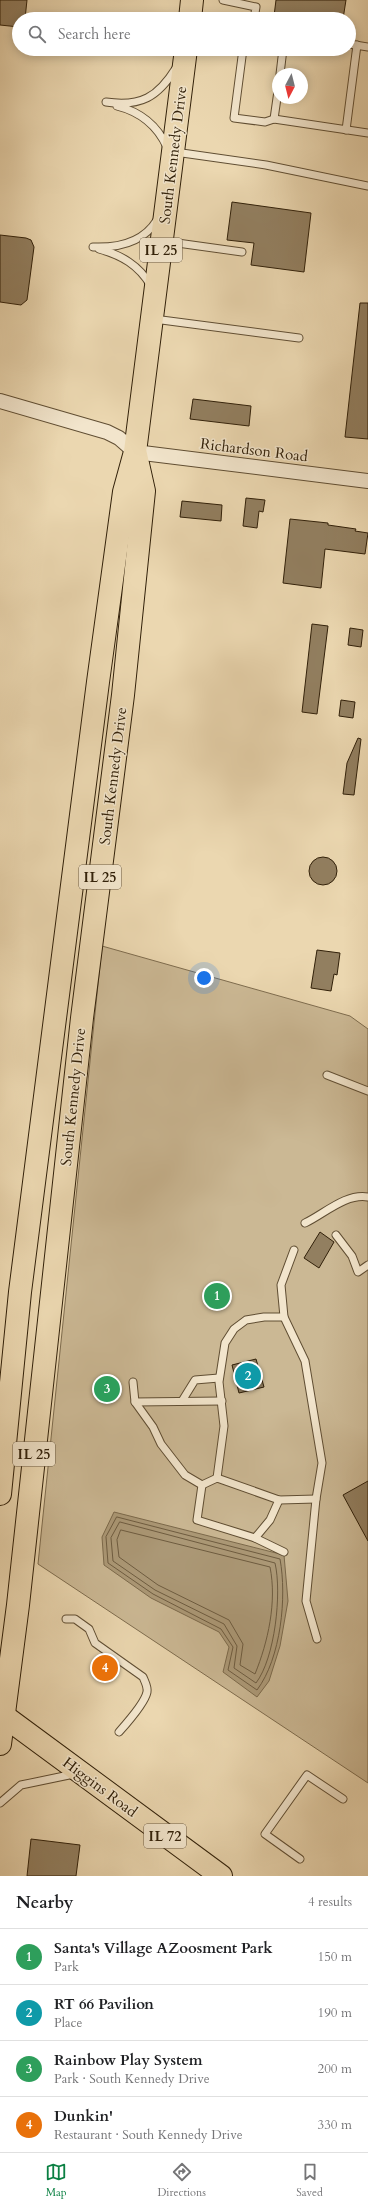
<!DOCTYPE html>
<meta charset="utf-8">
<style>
body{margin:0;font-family:Cardo,serif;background:#f6f6f6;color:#202124}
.compass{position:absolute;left:272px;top:68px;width:36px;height:36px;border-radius:50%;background:#fff;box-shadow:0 2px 10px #0003;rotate:187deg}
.you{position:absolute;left:204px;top:978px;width:14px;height:14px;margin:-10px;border:3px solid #fff;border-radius:50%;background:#1a73e8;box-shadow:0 0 0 6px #1a73e833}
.badge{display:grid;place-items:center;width:26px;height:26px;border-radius:50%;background:#0b8043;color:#fff;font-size:13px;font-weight:700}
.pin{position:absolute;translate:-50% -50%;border:2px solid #fff;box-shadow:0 1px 4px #0006}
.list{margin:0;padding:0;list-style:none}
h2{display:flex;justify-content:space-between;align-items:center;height:52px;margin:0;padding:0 16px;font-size:17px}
h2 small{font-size:13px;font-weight:400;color:#757577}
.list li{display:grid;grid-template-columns:26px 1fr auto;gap:12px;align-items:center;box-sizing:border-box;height:56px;padding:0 16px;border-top:1px solid #e0e0e0}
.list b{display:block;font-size:15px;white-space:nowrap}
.list p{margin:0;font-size:13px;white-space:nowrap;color:#757577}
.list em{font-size:13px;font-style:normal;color:#757577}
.icon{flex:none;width:22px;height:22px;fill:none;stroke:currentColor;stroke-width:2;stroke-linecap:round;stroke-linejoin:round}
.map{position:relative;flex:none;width:368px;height:1876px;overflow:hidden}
.search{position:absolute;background:#fff;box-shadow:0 2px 10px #0003;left:12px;right:12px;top:12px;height:44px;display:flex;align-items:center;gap:10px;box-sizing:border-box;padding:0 14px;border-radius:22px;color:#757577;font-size:15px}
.sheet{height:276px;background:#fff}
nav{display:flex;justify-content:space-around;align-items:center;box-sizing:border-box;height:56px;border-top:1px solid #e0e0e0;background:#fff;font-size:11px;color:#757577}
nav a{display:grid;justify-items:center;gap:2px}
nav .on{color:#0b8043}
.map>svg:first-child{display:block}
.green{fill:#cbb894;stroke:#7e6c4e}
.water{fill:#ac9977;stroke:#7b694b}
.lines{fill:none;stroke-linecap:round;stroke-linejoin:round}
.shore{stroke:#6e5c40;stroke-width:1}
.building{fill:#927f60;stroke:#312009}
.service-casing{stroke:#604e33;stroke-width:9}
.minor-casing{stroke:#604e33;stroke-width:16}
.primary-casing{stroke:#312009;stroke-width:24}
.service{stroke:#f2e5cc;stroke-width:7}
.minor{stroke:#f2e5cc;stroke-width:14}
.primary{stroke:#ebd7b0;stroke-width:22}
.labels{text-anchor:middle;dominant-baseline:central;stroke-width:3;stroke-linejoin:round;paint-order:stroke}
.shield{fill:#f2e5cc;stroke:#6b5b44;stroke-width:1}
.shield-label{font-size:14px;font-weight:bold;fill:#312009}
.street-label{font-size:15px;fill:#312009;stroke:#f2e5cc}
</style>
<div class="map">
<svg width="368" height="1876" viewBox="0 0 368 1876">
<rect width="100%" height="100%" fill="#ebd7b0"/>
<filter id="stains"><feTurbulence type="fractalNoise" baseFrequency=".005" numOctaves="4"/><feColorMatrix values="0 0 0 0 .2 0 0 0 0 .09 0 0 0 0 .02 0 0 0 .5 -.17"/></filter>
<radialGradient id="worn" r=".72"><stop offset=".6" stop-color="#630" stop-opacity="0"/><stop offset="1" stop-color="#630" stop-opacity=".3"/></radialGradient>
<path class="green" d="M102 946 350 1016 368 1029V1783L38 1564Z"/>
<path class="water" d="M114 1512 284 1555 288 1601 280 1646 269 1681 257 1697 223 1672 229 1647 219 1632 151 1598 104 1565 102 1537Z"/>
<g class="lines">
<g class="shore">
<path d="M117 1517 280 1559C287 1597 281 1658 257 1690L228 1670 233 1647 221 1629 153 1594 108 1563 106 1537Z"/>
<path d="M120 1522 275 1563C282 1593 275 1658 256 1683L234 1668 237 1646 224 1624 155 1590 113 1561 111 1538Z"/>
<path d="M121 1530 270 1567C277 1602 268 1642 255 1674L240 1665 243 1644 229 1620 158 1585 119 1557 117 1540Z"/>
</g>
</g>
<g class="building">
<path d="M0 0H27L25 19H19V27L0 25Z"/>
<path d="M276 0H346L343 19H296L274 16Z"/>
<path d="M232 202 311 213 304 272 251 265 254 243 227 240Z"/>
<path d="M0 235 26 238 31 240 34 247 27 300 21 305 0 302Z"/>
<path d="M360 303H368V439L345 437Z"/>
<path d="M193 399 251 406 249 426 190 419Z"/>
<path d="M246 498 265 500 263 512 259 511 257 528 243 526Z"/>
<path d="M182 501 222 505 221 521 180 517Z"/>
<path d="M290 519 328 523V525L356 529 355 531 368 533 365 554 325 549 321 588 283 583Z"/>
<path d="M312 624 328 626 317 714 302 712Z"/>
<path d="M350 628 363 630 361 647 348 645Z"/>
<path d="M341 700 355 702 353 718 339 716Z"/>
<path d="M358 738 361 739 354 795 343 794 347 763Z"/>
<circle cx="323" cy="871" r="14"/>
<path d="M317 950 340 953 337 975 334 974 331 991 311 988Z"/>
<path d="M320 1232 334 1242 319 1268 304 1258Z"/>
<path d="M256 1359 264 1387 239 1393 232 1365Z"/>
<path d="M368 1481V1541L343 1495Z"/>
<path d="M31 1839 80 1845 76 1876H27Z"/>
</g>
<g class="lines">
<defs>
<g id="service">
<path d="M223 0 256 7 254 19"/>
<path d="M349 44 368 47"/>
<path d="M243 49 234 118 265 122 274 119 368 133"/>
<path d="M280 74 283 49"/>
<path d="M106 102C141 107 158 97 176 68"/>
<path d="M117 106C141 112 157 125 167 147"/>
<path d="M274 119 278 91"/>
<path d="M346 130 357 45"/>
<path d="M175 152 266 165 368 186"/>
<path d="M163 241 242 252"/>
<path d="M93 247C118 248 143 243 157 220"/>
<path d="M99 249C121 255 139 265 151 286"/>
<path d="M154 319 299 338"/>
<path d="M327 1075 368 1091"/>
<path d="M305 1223C324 1214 346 1193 368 1197"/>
<path d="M336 1235 352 1256 358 1272 368 1265"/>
<path d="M294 1250 281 1285 284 1317 305 1361 322 1463 316 1499 306 1601 317 1639"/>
<path d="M133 1382 135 1402 153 1427 161 1444 185 1475 202 1485"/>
<path d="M182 1401 195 1380 219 1378"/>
<path d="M135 1402 222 1401"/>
<path d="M217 1478 224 1426 219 1382 225 1343 234 1329 246 1320 264 1317H284"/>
<path d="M202 1485 197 1520 255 1538 284 1552"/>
<path d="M202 1485 217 1478 279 1500 316 1499"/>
<path d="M255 1538 270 1520 279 1500"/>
<path d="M66 1619H75L89 1629 95 1643 143 1677C145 1682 148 1687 147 1692 145 1703 127 1723 119 1732"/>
<path d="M0 1803 21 1785 74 1774"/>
<path d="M300 1859 265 1834 307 1775 343 1799"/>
</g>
<path id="minor" d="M0 401 107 432 119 438 135 452 368 481"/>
<g id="primary">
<path d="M190 19 192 0"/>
<path d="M0 1494 20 1292 98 682 124 492 135 452 186 49"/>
<path d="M0 1713 221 1876"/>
<path d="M0 1744 18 1605 82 1018 123 695 144 491 136 455"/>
</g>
</defs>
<use href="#service" class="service-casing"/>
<use href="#minor" class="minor-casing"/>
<use href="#primary" class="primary-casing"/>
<use href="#service" class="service"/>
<use href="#minor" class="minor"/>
<use href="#primary" class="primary"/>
</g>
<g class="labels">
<g class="shield">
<rect x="140" y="238" width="42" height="24" rx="3"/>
<rect x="79" y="865" width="42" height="24" rx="3"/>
<rect x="13" y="1442" width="42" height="24" rx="3"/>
<rect x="144" y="1824" width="42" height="24" rx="3"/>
</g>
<g class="shield-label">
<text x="161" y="250">IL 25</text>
<text x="100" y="877">IL 25</text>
<text x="34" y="1454">IL 25</text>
<text x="165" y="1836">IL 72</text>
</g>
<g class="street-label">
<text transform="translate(173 155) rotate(-83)">South Kennedy Drive</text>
<text transform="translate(254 450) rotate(7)">Richardson Road</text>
<text transform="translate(113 776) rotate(-83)">South Kennedy Drive</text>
<text transform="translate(73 1097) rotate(-84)">South Kennedy Drive</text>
<text transform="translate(100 1787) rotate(37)">Higgins Road</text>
</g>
</g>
<rect width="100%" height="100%" filter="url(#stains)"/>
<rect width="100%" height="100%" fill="url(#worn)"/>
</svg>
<svg class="compass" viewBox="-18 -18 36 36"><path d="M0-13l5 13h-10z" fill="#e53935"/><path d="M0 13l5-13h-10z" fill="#757577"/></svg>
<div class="you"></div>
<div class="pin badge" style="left:217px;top:1296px;background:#2e9e5b">1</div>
<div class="pin badge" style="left:248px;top:1376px;background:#0f9aa8">2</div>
<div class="pin badge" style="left:107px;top:1389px;background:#2e9e5b">3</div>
<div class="pin badge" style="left:105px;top:1668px;background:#e8710a">4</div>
<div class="search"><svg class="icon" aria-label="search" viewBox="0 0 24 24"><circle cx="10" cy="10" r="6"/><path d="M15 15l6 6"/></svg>Search here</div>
</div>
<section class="sheet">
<h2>Nearby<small>4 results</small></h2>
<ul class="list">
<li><span class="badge" style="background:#2e9e5b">1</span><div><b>Santa's Village AZoosment Park</b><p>Park</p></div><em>150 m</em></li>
<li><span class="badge" style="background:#0f9aa8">2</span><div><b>RT 66 Pavilion</b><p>Place</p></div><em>190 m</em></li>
<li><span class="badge" style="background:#2e9e5b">3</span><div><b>Rainbow Play System</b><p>Park · South Kennedy Drive</p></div><em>200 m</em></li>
<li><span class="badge" style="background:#e8710a">4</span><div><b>Dunkin'</b><p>Restaurant · South Kennedy Drive</p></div><em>330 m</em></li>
</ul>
</section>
<nav>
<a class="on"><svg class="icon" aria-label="map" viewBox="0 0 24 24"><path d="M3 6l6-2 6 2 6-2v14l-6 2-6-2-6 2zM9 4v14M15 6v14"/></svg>Map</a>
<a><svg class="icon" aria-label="directions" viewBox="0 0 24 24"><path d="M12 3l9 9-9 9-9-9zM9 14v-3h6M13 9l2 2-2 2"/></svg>Directions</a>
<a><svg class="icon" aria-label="saved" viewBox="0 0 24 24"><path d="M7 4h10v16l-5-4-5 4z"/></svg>Saved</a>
</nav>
